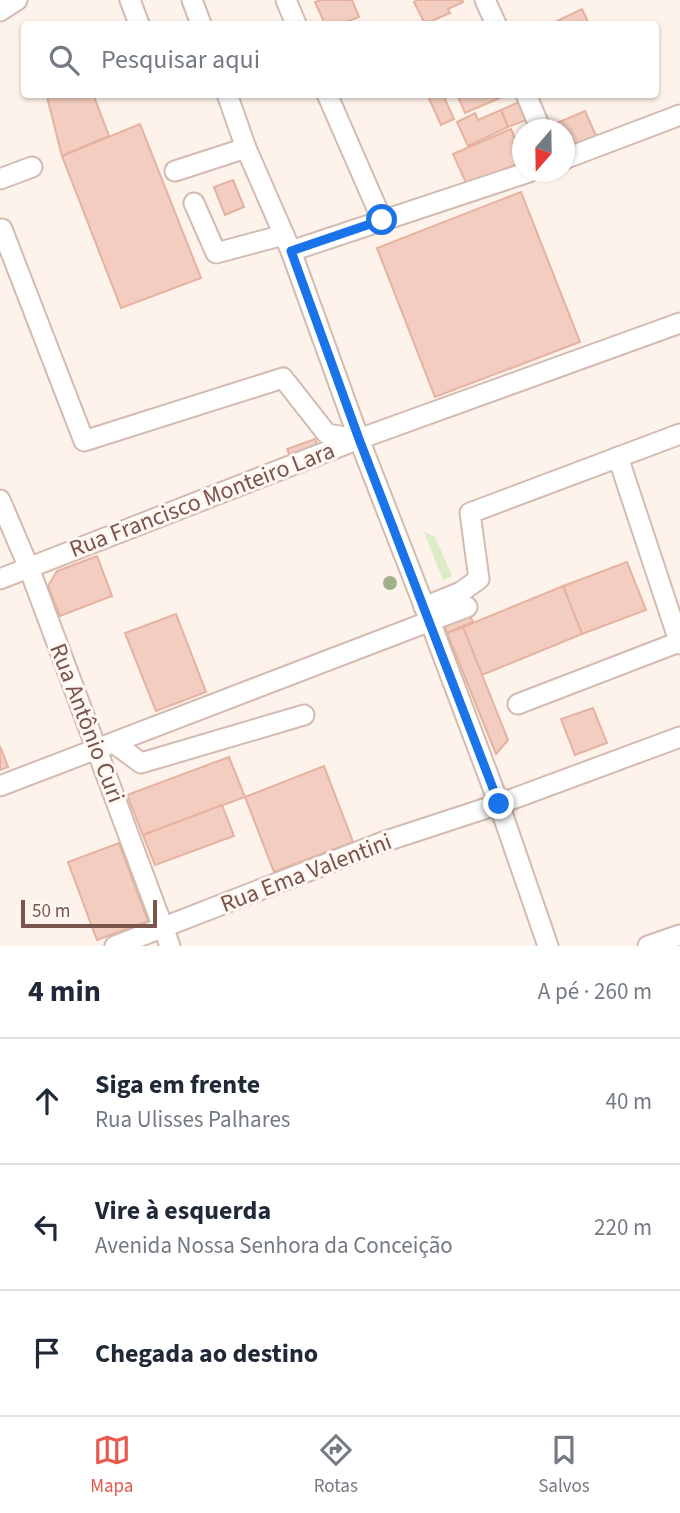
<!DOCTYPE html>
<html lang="pt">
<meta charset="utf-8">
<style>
body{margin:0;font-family:"Source Sans 3",sans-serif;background:#f2f2f3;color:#1f2937}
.compass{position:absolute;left:512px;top:119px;width:63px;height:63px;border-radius:50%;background:#fff;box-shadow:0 2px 5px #0004;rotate:200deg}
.scale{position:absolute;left:21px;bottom:18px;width:136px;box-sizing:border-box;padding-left:7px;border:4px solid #79554b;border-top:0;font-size:19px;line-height:24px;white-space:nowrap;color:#79554b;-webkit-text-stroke:5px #fff7f1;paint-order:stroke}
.stop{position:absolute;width:21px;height:21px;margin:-16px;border:5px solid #1a73e8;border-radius:50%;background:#fff}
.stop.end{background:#1a73e8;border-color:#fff;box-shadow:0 2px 7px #0008}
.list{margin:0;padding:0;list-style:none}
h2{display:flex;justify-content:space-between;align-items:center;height:91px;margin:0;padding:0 28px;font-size:30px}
h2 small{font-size:23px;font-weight:400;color:#747a83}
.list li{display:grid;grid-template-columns:46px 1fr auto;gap:21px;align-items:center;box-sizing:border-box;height:126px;padding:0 28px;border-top:2px solid #e0e1e3}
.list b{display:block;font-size:26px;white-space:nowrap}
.list p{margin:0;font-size:23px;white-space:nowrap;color:#747a83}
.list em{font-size:23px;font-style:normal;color:#747a83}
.icon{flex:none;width:38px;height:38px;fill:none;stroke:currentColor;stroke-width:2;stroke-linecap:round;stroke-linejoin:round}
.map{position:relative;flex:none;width:680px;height:946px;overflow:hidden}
.search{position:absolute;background:#fff;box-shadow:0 2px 5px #0004;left:21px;right:21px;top:21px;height:77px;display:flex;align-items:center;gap:18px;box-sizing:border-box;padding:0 24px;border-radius:7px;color:#747a83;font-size:26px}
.sheet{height:469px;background:#fff}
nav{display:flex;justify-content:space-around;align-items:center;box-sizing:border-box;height:98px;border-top:2px solid #e0e1e3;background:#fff;font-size:19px;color:#747a83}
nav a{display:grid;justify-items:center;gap:4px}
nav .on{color:#e9594d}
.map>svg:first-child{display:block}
.green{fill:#dbecc7}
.building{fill:#f3cdc0;stroke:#e7b1a0;stroke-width:2}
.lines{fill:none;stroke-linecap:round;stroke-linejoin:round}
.minor-casing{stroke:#d3bbb1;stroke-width:23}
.minor{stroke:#fff;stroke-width:19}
.tree{fill:#a3b08c}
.route{stroke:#1a73e8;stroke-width:9}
.labels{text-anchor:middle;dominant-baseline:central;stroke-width:6;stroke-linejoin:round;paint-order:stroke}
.street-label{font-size:24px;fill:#79554b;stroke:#fff7f1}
</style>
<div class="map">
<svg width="680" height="946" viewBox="0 0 680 946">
<rect width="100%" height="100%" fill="#fdf3ea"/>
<path class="green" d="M424 532 435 537 452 576 443 580Z"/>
<g class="building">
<path d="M321 0H352L359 17 340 24H325L315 2Z"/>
<path d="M417 0H462L463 2 448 9 450 13 425 24 414 2Z"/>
<path d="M582 9 589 24H558L557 21Z"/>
<path d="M51 94H93L109 136 62 156 47 97Z"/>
<path d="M431 94H449L444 97 454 119 441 125 428 96Z"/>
<path d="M457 94H509L465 113Z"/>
<path d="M519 102 526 120 508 127 501 110Z"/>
<path d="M501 110 508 127 468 146 457 122 475 113 478 120Z"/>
<path d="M585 111 597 138 571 146 567 144 564 139V130H560L557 123Z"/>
<path d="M140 124 201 278 121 308 62 156Z"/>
<path d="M511 129 516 141 513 143 521 162 467 185 453 154Z"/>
<path d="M233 180 244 207 225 215 214 187Z"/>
<path d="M521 192 580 342 435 397 377 248Z"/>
<path d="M315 439 318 446 290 456 287 449Z"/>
<path d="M97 556 112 596 60 616 48 586 57 571Z"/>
<path d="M627 562 646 610 582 634 563 586Z"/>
<path d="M563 586 582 634 482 675 463 627Z"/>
<path d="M469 612 473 622 447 633 443 622Z"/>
<path d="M176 614 206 692 156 711 125 633Z"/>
<path d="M463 627 508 740 496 754 447 633Z"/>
<path d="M593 708 607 743 575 755 561 719Z"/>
<path d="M0 746 8 767 0 770Z"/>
<path d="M229 757 245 797 143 835 127 795Z"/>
<path d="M324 766 353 842 274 872 245 797Z"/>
<path d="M222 805 234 836 155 865 143 835Z"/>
<path d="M119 843 148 921 97 940 68 862Z"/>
</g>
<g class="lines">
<defs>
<g id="minor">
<path d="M130 0 139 24"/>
<path d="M192 0 201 24"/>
<path d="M286 0 296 24"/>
<path d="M485 0 496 24"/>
<path d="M0 11 17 0"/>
<path d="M227 94 246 148 291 251 359 439 430 621 499 804 548 946"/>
<path d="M327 94 382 220"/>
<path d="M526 94 541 130"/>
<path d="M564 159 680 115"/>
<path d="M175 171 246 148"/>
<path d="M0 179 32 167"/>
<path d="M194 203 216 253 284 235"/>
<path d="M2 229 84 441 283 378 327 434 358 439"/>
<path d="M291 251 529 172"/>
<path d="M618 457 680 644"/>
<path d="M0 500 29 568 170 946"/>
<path d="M0 579 359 439 680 323"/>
<path d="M424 607 461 592 479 579 470 513 680 434"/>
<path d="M518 704 679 642"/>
<path d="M114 743 141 763 304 715"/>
<path d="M0 786 467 607"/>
<path d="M115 946 383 842 499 804 680 737"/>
<path d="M648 946 680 935"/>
</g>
</defs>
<use href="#minor" class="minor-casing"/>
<use href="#minor" class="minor"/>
</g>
<circle class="tree" cx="390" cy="583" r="7"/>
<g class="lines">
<path class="route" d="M382 220 291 251 359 439 499 804"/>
</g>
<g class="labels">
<g class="street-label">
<text transform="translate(202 500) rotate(-21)">Rua Francisco Monteiro Lara</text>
<text transform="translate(87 723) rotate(69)">Rua Antônio Curi</text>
<text transform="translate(306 873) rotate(-21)">Rua Ema Valentini</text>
</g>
</g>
</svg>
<svg class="compass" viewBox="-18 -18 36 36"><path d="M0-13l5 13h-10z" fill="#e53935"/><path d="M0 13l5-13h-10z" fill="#747a83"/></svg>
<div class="scale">50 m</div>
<div class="stop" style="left:382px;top:220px"></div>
<div class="stop end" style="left:499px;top:804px"></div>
<div class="search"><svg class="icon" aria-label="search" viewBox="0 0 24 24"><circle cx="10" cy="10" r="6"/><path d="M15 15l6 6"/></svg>Pesquisar aqui</div>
</div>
<section class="sheet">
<h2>4 min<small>A pé · 260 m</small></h2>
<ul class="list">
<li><svg class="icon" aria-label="ahead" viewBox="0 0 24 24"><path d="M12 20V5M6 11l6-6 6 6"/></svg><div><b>Siga em frente</b><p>Rua Ulisses Palhares</p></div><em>40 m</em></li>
<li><svg class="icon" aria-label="left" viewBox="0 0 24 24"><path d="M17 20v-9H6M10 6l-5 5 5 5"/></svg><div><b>Vire à esquerda</b><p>Avenida Nossa Senhora da Conceição</p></div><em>220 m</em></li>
<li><svg class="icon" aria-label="arrive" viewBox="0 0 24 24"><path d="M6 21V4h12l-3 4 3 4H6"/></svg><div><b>Chegada ao destino</b></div></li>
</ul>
</section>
<nav>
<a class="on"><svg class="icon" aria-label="map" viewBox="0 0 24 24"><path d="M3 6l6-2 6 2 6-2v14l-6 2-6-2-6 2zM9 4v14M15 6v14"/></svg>Mapa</a>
<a><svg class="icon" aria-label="directions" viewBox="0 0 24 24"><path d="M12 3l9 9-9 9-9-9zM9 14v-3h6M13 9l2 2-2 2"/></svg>Rotas</a>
<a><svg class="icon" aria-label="saved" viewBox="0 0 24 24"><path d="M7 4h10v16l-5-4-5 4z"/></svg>Salvos</a>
</nav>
